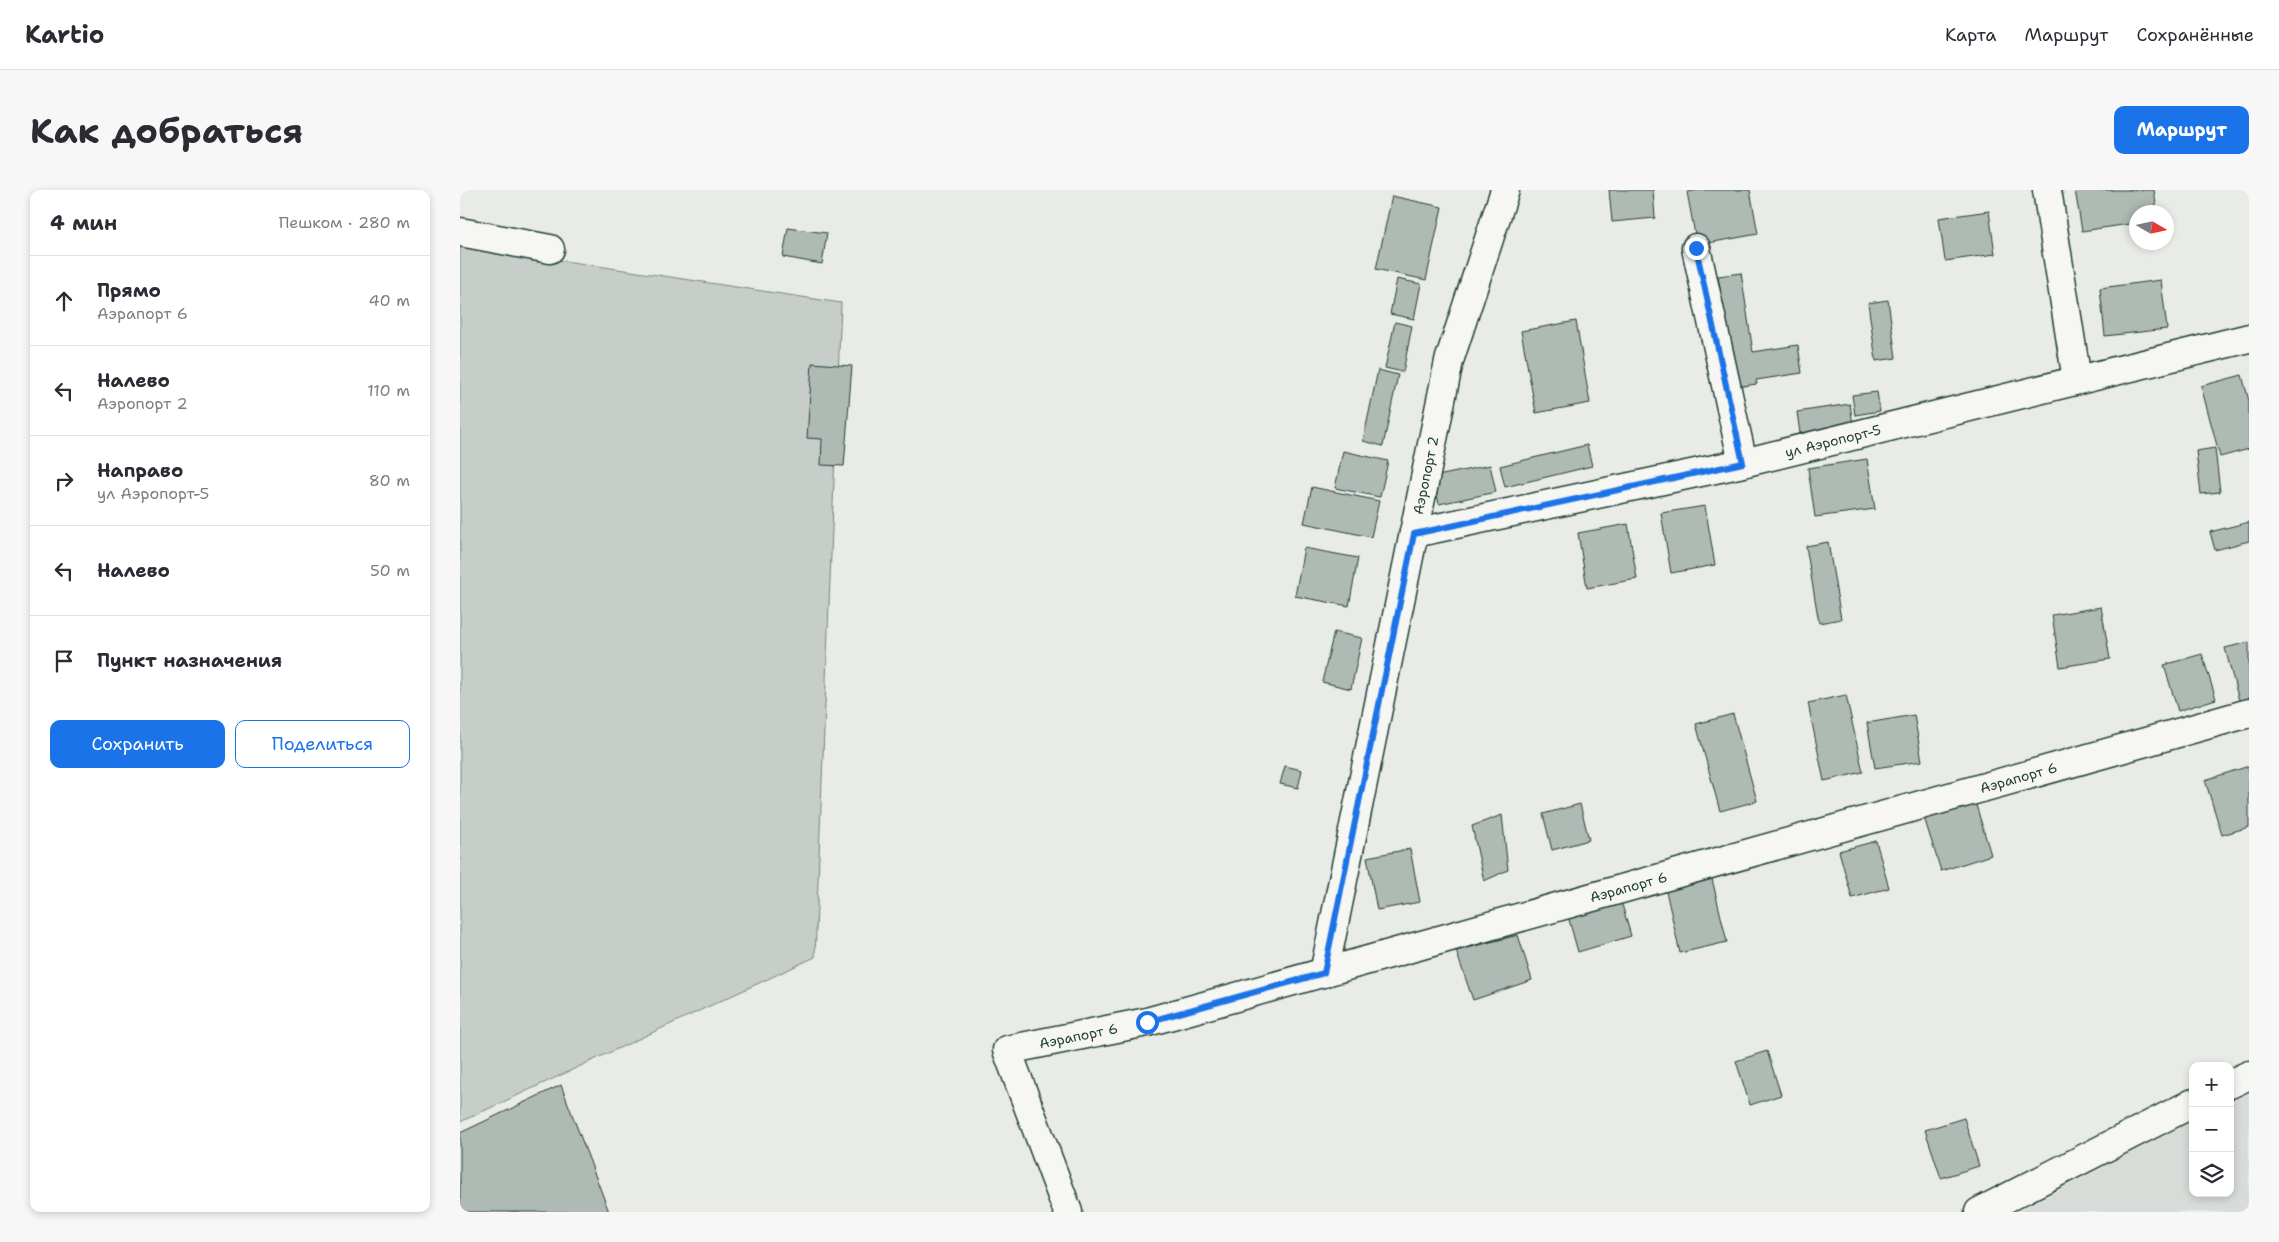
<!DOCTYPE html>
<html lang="ru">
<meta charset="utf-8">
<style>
body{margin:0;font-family:"Shantell Sans",sans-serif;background:#f7f7f7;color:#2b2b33}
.controls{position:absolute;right:15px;bottom:15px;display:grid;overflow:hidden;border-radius:10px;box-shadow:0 2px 8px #0003}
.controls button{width:45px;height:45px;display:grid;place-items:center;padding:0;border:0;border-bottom:1px solid #e1e1e2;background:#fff;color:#2b2b33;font:25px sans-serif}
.compass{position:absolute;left:1669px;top:15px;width:45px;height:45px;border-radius:50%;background:#fff;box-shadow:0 2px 8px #0003;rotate:99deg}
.stop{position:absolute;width:15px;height:15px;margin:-11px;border:4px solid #1a73e8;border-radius:50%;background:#fff}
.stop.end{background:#1a73e8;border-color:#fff;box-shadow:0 1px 5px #0008}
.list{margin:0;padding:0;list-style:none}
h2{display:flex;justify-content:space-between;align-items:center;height:65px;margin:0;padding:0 20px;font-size:21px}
h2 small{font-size:16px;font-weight:400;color:#7c7c81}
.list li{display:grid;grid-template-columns:32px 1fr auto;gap:15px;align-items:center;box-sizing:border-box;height:90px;padding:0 20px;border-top:1px solid #e1e1e2}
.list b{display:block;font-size:19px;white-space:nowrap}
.list p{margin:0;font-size:16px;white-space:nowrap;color:#7c7c81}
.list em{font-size:16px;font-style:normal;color:#7c7c81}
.actions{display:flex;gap:10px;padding:15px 20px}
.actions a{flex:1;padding:11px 0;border:1px solid #1a73e8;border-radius:10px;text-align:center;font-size:18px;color:#1a73e8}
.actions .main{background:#1a73e8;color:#fff}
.icon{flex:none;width:28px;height:28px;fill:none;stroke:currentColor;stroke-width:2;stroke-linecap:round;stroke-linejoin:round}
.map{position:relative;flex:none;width:1789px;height:1022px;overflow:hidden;border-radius:10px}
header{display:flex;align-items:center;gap:30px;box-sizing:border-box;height:70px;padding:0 25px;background:#fff;border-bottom:1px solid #e1e1e2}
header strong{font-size:24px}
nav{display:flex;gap:28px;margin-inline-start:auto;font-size:18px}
.intro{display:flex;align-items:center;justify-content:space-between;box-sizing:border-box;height:120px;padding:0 30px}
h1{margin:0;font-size:35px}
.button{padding:12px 22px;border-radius:10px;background:#1a73e8;color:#fff;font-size:18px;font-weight:700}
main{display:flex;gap:30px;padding:0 30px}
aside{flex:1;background:#fff;border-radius:10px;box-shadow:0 2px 8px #0003}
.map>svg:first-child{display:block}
.built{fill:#d8dcd8}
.green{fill:#c7cec9;stroke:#73867e}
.building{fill:#b0bab5;stroke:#1f3d34}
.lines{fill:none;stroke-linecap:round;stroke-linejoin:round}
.minor-casing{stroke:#1f3d34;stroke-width:31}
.minor{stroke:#f6f6f2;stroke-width:28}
.route{stroke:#1a73e8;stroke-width:6}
.labels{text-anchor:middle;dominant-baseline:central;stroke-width:5;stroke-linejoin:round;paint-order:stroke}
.street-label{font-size:14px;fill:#1f3d34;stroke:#f6f6f2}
</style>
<header>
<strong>Kartio</strong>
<nav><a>Карта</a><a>Маршрут</a><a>Сохранённые</a></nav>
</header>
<div class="intro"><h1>Как добраться</h1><a class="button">Маршрут</a></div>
<main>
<aside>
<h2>4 мин<small>Пешком · 280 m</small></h2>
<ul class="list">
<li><svg class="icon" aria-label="ahead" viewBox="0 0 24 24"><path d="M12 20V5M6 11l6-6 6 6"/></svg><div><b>Прямо</b><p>Аэрапорт 6</p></div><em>40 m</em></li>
<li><svg class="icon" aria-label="left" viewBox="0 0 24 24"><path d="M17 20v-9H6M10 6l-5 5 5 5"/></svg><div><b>Налево</b><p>Аэропорт 2</p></div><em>110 m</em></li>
<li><svg class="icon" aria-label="right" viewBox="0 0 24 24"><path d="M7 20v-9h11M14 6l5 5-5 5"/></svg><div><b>Направо</b><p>ул Аэропорт-5</p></div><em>80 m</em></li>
<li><svg class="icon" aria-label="left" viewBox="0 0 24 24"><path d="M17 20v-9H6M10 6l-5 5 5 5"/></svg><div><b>Налево</b></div><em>50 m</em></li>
<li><svg class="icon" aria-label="arrive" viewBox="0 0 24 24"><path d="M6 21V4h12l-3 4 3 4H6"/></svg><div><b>Пункт назначения</b></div></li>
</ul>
<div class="actions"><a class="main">Сохранить</a><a>Поделиться</a></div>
</aside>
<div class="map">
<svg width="1789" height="1022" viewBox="0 0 1789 1022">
<rect width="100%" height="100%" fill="#e9ebe7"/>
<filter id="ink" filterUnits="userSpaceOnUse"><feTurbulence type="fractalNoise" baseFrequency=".02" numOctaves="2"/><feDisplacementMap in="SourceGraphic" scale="10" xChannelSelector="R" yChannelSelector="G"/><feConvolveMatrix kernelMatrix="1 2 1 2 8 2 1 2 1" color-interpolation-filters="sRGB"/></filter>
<g filter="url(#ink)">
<path class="built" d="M1789 903V1022H1556L1733 931V1003H1770V912Z"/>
<path class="green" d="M0 55 381 113 355 767 0 932Z"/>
<g class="building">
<path d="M1149 0H1193L1195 28 1152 32Z"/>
<path d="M1239 0H1290L1298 44 1237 55 1227 2Z"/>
<path d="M1615 0H1694L1697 22H1676V33L1622 41Z"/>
<path d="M932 6 982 17 966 90 916 79Z"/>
<path d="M1529 21 1535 64 1485 71 1479 28Z"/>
<path d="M328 38 367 43 362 74 323 67Z"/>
<path d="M1281 83 1293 162 1338 155 1342 183 1296 190 1297 194 1275 197 1258 86Z"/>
<path d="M937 89 961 94 954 129 930 124Z"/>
<path d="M1701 90 1707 139 1645 146 1640 98Z"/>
<path d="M1428 110 1436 168 1416 171 1408 113Z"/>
<path d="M1116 131 1130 213 1076 223 1061 141Z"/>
<path d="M935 132 952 136 943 182 925 178Z"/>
<path d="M352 173 392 176 384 276 361 275 362 249 347 248Z"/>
<path d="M918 180 938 185 923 256 903 251Z"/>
<path d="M1782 185 1789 211V259L1760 267 1741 196Z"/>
<path d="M1417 202 1420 221 1395 225 1392 205Z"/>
<path d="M1390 214 1393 235 1340 243 1337 222Z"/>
<path d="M1127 255 1132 276 1045 297 1040 276Z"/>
<path d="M1755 258 1760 302 1741 304 1736 261Z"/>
<path d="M883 261 928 271 920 307 875 298Z"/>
<path d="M1407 269 1415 319 1355 327 1348 278Z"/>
<path d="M1030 275 1036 302 979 314 973 287Z"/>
<path d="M852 297 919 311 911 347 844 333Z"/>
<path d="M1245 316 1255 375 1211 383 1201 323Z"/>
<path d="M1789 332V351L1755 360 1750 342Z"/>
<path d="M1168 334 1177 389 1127 398 1118 343Z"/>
<path d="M1368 352 1381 429 1359 433 1346 356Z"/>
<path d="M844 358 898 368 889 416 835 406Z"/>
<path d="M1641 417 1650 469 1600 477 1592 425Z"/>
<path d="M874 442 902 448 891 499 862 492Z"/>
<path d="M1789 452V520L1782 522 1765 458Z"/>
<path d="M1742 464 1756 509 1718 521 1704 475Z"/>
<path d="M1386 505 1403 582 1364 591 1348 513Z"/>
<path d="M1273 524 1297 611 1260 621 1236 534Z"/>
<path d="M1454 525 1462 571 1415 578 1407 533Z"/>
<path d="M825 576 842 580 838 598 820 594Z"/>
<path d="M1789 576V637L1762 645 1745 590Z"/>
<path d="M1513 605 1531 665 1481 681 1462 621Z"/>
<path d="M1120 614 1129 650 1092 660 1083 624Z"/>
<path d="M1042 625 1048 680 1024 691 1012 636Z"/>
<path d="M1416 651 1429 698 1392 708 1379 661Z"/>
<path d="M950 659 960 712 917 720 907 667Z"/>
<path d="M1252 689 1267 752 1220 763 1206 701Z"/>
<path d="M1161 711 1171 746 1118 762 1108 726Z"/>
<path d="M1058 745 1072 790 1013 810 996 761Z"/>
<path d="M1307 861 1321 905 1290 915 1276 871Z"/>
<path d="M101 895 149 1022H0V943Z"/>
<path d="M1504 928 1519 976 1481 988 1465 940Z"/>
</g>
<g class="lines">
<defs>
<g id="minor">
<path d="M1587 0 1617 190"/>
<path d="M0 42 90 59"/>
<path d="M1236 58 1283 273"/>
<path id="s1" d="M954 343 1283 273 1789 148"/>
<path id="s2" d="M864 783 989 171 1045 0"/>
<path d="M1770 894 1789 885"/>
<path id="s3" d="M608 1022 547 860 687 832 1789 523"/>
<path d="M1519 1022 1733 913"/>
</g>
</defs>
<use href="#minor" class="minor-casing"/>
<use href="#minor" class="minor"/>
</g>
</g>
<g class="lines" filter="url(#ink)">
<path class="route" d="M687 832 864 783 954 344 1283 273 1236 58"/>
</g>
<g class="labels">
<g class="street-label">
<text stroke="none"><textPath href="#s1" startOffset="429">ул Аэропорт-5</textPath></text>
<text stroke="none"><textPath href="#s2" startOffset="508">Аэропорт 2</textPath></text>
<text stroke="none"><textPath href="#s3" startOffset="1221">Аэрапорт 6</textPath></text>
<text stroke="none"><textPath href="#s3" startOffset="816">Аэрапорт 6</textPath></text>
<text stroke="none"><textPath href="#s3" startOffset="246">Аэрапорт 6</textPath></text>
</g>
</g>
</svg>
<div class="controls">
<button>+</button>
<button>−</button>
<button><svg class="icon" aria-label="layers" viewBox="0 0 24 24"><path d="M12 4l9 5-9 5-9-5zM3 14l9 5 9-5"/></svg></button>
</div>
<svg class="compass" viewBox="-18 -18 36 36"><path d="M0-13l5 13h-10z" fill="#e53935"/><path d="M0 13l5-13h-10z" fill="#7c7c81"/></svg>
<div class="stop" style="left:687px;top:832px"></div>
<div class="stop end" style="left:1236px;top:58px"></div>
</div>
</main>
